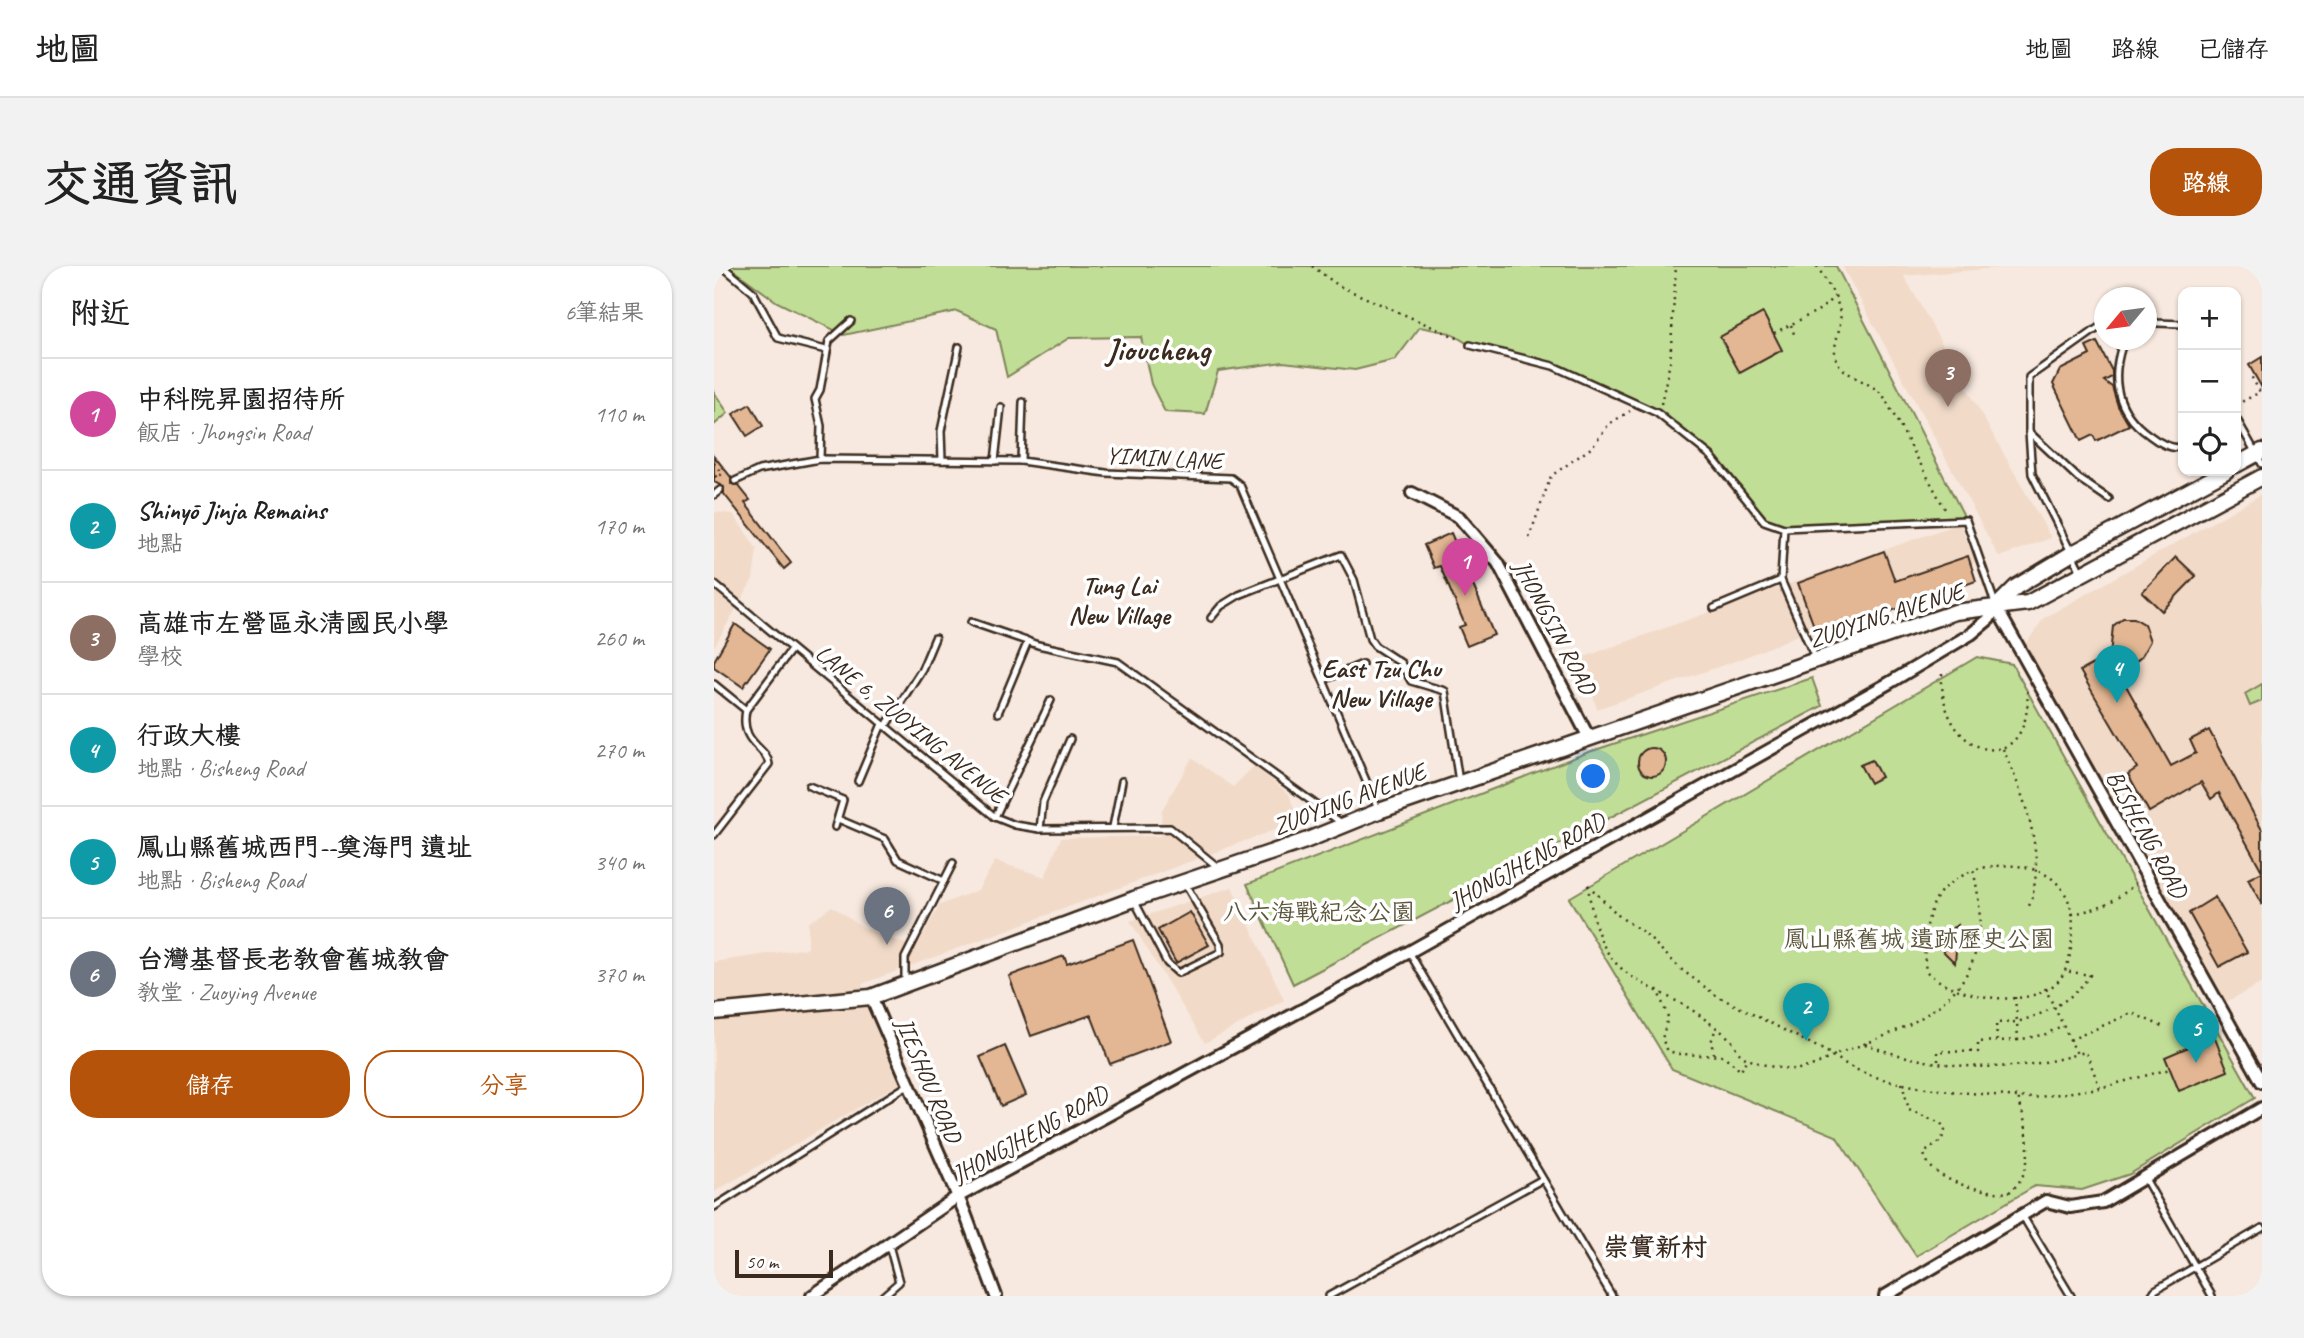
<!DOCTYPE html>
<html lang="zh-TW">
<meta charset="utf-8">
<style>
body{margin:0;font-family:Caveat,"LXGW WenKai TC",sans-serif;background:#f2f2f2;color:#222}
.controls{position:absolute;right:21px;top:21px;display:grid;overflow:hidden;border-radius:14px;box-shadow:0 2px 5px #0004}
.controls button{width:63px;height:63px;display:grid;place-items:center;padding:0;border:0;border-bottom:2px solid #e0e0e0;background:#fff;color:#222;font:35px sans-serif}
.compass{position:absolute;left:1380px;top:21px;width:63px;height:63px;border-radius:50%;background:#fff;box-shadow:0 2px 5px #0004;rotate:241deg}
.scale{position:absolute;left:21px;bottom:18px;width:98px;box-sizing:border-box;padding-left:7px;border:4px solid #3b2a1e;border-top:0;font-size:19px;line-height:24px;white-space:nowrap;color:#3b2a1e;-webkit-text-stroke:5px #fff;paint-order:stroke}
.you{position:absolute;left:880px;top:511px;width:24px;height:24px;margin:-18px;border:5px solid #fff;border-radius:50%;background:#1a73e8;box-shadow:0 0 0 10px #1a73e833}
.badge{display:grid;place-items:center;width:46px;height:46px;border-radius:50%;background:#b45309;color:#fff;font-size:23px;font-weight:700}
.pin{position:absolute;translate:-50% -58px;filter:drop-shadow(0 2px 4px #0008)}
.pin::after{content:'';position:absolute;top:37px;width:24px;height:21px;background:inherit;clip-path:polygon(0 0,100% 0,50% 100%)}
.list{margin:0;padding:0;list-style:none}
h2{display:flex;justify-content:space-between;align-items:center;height:91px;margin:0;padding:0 28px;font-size:30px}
h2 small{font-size:23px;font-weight:400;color:#767676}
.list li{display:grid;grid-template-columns:46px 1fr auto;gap:21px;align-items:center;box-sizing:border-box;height:112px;padding:0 28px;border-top:2px solid #e0e0e0}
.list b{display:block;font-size:26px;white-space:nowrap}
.list p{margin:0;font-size:23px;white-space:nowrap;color:#767676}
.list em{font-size:23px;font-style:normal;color:#767676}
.actions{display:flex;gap:14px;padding:21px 28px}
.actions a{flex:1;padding:16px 0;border:2px solid #b45309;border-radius:28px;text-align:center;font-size:24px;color:#b45309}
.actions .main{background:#b45309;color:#fff}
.icon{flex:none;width:38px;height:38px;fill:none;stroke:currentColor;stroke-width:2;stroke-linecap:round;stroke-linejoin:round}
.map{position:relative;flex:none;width:1548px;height:1030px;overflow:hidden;border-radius:28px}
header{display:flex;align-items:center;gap:42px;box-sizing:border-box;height:98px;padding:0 35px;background:#fff;border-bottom:2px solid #e0e0e0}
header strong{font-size:33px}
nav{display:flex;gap:38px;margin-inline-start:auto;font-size:24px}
.intro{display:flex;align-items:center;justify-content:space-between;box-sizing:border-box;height:168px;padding:0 42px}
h1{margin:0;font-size:49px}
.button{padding:18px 32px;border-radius:28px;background:#b45309;color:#fff;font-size:24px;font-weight:700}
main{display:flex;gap:42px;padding:0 42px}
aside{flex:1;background:#fff;border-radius:28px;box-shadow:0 2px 5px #0004}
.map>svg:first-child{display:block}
.built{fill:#f1dac8}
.green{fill:#c1de96;stroke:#7e845a;stroke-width:2}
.building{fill:#e3b794;stroke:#3b2a1e;stroke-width:2}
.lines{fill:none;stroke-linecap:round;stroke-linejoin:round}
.service-casing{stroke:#3b2a1e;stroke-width:10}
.minor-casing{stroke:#3b2a1e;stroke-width:16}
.tertiary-casing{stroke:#3b2a1e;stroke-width:19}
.path{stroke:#3b2a1e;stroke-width:2.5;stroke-dasharray:2 5;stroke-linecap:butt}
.service{stroke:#fff;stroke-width:5}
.minor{stroke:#fff;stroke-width:10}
.tertiary{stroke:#fff;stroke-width:14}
.labels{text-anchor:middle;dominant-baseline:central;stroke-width:7;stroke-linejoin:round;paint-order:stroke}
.street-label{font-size:24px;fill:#3b2a1e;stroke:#fff}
.park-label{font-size:24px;fill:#5c573c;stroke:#fff}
.neighbourhood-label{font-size:26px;font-weight:bold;fill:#3b2a1e;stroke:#fff}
.district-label{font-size:32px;font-weight:bold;fill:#3b2a1e;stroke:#fff}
</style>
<header>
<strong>地圖</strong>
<nav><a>地圖</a><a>路線</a><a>已儲存</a></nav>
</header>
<div class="intro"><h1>交通資訊</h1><a class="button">路線</a></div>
<main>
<aside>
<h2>附近<small>6筆結果</small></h2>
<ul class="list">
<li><span class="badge" style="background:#d1479c">1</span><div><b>中科院昇園招待所</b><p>飯店 · Jhongsin Road</p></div><em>110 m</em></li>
<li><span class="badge" style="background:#0f9aa8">2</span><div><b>Shinyō Jinja Remains</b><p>地點</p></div><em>170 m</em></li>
<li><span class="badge" style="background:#8d6e63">3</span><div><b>高雄市左營區永清國民小學</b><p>學校</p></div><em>260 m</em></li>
<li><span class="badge" style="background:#0f9aa8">4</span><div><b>行政大樓</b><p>地點 · Bisheng Road</p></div><em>270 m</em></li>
<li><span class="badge" style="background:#0f9aa8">5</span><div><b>鳳山縣舊城西門--奠海門 遺址</b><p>地點 · Bisheng Road</p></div><em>340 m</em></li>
<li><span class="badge" style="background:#6b7280">6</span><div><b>台灣基督長老教會舊城教會</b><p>教堂 · Zuoying Avenue</p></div><em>370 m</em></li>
</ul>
<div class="actions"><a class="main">儲存</a><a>分享</a></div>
</aside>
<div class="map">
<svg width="1548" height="1030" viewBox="0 0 1548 1030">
<rect width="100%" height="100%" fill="#f7e9df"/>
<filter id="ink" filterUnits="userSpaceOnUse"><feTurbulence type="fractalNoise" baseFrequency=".0143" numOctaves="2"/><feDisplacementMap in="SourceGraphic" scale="14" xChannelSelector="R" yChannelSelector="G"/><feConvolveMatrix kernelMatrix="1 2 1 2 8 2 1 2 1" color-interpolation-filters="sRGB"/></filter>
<g filter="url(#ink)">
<g class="built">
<path d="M1128 0H1305L1190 10 1337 272 1285 291Z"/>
<path d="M1548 228V717L1512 736 1311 379 1330 352Z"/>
<path d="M0 246 19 248 43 283 39 313 0 381Z"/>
<path d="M1246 257 1261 296 1024 394 883 443 867 392Z"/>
<path d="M478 492 519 521 540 500 575 528 584 555 148 718 186 817 0 926V696L94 682V657L118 640 150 662 202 682 226 639 264 624 281 595 331 611 347 572 446 570 448 544Z"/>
<path d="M518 621 570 734 491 777 416 655Z"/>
</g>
<g class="green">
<path d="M14 0H1122L1252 254 1070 262 1050 255 997 190 943 147 839 100 756 79 736 67 706 61 681 94 641 104 569 96 504 105 491 148 451 146 437 118 427 71 355 72 293 111 282 63 243 45 130 69 63 36Z"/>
<path d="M0 126 14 147 0 159Z"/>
<path d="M1263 391 1298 398 1541 832 1416 908 1368 924 1321 920 1202 990 1122 870 958 803 855 632Z"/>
<path d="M1098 412 1108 440 579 718 533 618 872 487Z"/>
<path d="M1548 418V435L1536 440 1531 428Z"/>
</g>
<g class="building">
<path d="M1049 47 1068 84 1026 107 1006 71Z"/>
<path d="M1383 76 1398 105V111L1390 115 1398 121 1404 140 1415 159 1382 175 1379 169 1367 175 1339 118 1346 104 1376 89 1372 81Z"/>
<path d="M1548 91V122L1535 99Z"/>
<path d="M36 138 49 160 33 170 19 148Z"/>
<path d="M0 190 17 211V218L24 219 36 234 31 237 77 297 70 303 10 228V221L0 216Z"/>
<path d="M737 267 780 369 753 380 745 361 751 359 726 300 720 302 710 279Z"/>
<path d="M1170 285 1181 315 1254 290 1262 315 1104 371 1084 317Z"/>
<path d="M1462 291 1482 310 1448 345 1428 326Z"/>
<path d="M1409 352H1420L1430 358 1436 375 1427 391 1406 409 1457 500 1482 487 1476 474 1495 464 1548 564V605L1505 527 1497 533 1487 516 1435 546 1414 508 1423 502 1366 405 1396 389 1399 360Z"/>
<path d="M21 358 56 383 29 421 0 401V395Z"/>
<circle cx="938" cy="496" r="14"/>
<path d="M1158 494 1167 511 1156 517 1146 499Z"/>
<path d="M1548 606V639L1534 613Z"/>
<path d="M1501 631 1533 686 1505 701 1475 647Z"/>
<path d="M476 646 495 679 462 697 444 664Z"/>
<path d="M1244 659 1241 697 1217 673Z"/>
<path d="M419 674 457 775 396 798 377 749 317 770 295 710 350 690 353 698Z"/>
<path d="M1500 770 1514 805 1465 825 1451 791Z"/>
<path d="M291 780 312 829 287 840 266 791Z"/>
</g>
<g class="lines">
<defs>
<g id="service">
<path d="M8 0 39 26 64 72 112 84"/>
<path d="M1433 51 1443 57 1469 58"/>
<path d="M1391 57 1315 111V166L1364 212 1395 233"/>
<path d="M1410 74C1396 111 1401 145 1435 169 1445 177 1456 183 1469 182"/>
<path d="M756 79 839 100 943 147 997 190 1050 255 1070 262 1067 314 1101 392"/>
<path d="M1522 152 1548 198"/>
<path d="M1315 166 1318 208 1367 306"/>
<path d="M106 193 107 160 101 133 106 124 115 75 137 55"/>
<path d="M228 194 227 165 245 81"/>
<path d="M281 195 287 141"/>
<path d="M307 195 309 136"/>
<path d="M21 215 45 204 106 193 307 195 392 207 517 212 526 219 664 543"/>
<path d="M0 229 6 224"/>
<path d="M1070 262 1252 254 1282 340"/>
<path d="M0 318 281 551 301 559 326 563 456 562 505 602"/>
<path d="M1000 342 1067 314"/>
<path d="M497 352 507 340 525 329 627 289 640 314 656 373 661 380 687 397 697 415 731 425 745 516"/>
<path d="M257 356 324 379 404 396 629 558"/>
<path d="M610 414 648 398"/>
<path d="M0 418 32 444"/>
<path d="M284 447 314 375"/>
<path d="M171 461 208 403 221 372"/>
<path d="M144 515 168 458"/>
<path d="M95 520 129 534 121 561"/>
<path d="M281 551 337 434"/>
<path d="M124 553 171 573 184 594 230 615"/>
<path d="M399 561 408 515"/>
<path d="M326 563 329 536 356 473"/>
<path d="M0 569 55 498C53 481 25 478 32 444L77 384"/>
<path d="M421 636 453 697 464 707 507 686 506 678 470 616"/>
<path d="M695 686 898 1030"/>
<path d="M191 718V692L239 597"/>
<path d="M1430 911 1498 1030"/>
<path d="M0 941 194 819"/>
<path d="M1308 949 1357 1030"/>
<path d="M169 1030 185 1016 175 979"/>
<path d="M615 1030 827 914"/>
<path d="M1437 1030 1441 1024 1548 962"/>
</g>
<g id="minor">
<path d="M698 227 745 251 784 297 874 470"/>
<path d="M157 731 251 947 282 1030"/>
<path d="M98 1030 243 931 695 686 1175 417 1257 368 1275 353 1282 341 1548 816"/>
<path d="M1171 1030 1332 935 1356 941 1389 936 1548 842"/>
</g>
<g id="tertiary">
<path d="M1522 199 1548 185"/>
<path d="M1282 341 1302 321 1357 288 1512 205"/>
<path d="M0 746 157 731 420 633 591 575 665 545 1241 346 1314 337 1548 211"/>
</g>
</defs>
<use href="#service" class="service-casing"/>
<use href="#minor" class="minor-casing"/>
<use href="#tertiary" class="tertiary-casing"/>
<g class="path">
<path d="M598 0 625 20 748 74"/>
<path d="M1121 30C1124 39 1128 48 1126 58 1124 73 1115 88 1127 101 1139 113 1157 117 1169 129L1232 245"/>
<path d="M1077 59 1080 68"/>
<path d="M1060 67 1107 43 1121 30 1103 0"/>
<path d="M947 138 956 96 962 0"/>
<path d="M1522 139 1546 126 1537 110 1540 108"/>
<path d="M0 197 8 208 3 212 0 208"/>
<path d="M815 272 837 210 877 182 895 158 916 145"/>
<path d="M1228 408C1224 494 1321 517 1313 421"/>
<path d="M1289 483C1310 530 1334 590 1315 640"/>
<path d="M874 619C877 644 882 673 899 694 921 720 961 730 988 751 997 758 1009 766 1017 774 1022 780 1023 787 1030 791 1044 798 1060 802 1076 803 1097 805 1116 790 1136 783 1229 751 1286 713 1259 604 1250 609 1239 614 1231 621 1212 639 1208 680 1212 705 1239 732 1317 746 1345 714 1354 704 1357 686 1358 673 1366 608 1314 590 1259 604"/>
<path d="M874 619 906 651 929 666 968 704 1003 730 1119 789C1160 824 1251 826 1304 831L1318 832 1386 822"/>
<path d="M1358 648C1385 643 1403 635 1423 616"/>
<path d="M1331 722 1363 788 1372 786 1386 822 1456 803"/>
<path d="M943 723 954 751 948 773 954 785 965 788 1010 790 1027 805 1033 792"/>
<path d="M1301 731 1303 756C1333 747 1358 735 1376 709L1351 705"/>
<path d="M1356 774 1418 747 1452 762"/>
<path d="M1283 775 1282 757 1303 756 1304 774 1332 768 1349 759"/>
<path d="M1151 778C1216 803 1297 809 1363 788"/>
<path d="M1000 788 997 776 1002 762"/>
<path d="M1224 795V785L1264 786V776L1304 774"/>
<path d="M1188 817 1195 844 1227 857 1231 865 1227 875 1210 887C1215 916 1270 926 1294 927 1325 905 1313 861 1304 831"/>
</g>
<use href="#service" class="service"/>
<use href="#minor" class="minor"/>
<use href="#tertiary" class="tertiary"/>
</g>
</g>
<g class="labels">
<g class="street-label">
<text transform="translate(450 192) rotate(3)">YIMIN LANE</text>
<text transform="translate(1172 349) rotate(-18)">ZUOYING AVENUE</text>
<text transform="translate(841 361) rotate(62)">JHONGSIN ROAD</text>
<text transform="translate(197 458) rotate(39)">LANE 6, ZUOYING AVENUE</text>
<text transform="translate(635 533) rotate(-21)">ZUOYING AVENUE</text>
<text transform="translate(1433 568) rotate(61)">BISHENG ROAD</text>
<text transform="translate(813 595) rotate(-29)">JHONGJHENG ROAD</text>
<text transform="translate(215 814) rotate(67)">JIESHOU ROAD</text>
<text transform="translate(316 868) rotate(-29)">JHONGJHENG ROAD</text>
</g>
<g class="park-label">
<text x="605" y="646">八六海戰紀念公園</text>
<text x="1205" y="673">鳳山縣舊城 遺跡歷史公園</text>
</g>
<g class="neighbourhood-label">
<text x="405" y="319">Tung Lai<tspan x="405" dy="30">New Village</tspan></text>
<text x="667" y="402">East Tzu Chu<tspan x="667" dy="30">New Village</tspan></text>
<text x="941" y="981">崇實新村</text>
</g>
<g class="district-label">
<text x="444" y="83">Jioucheng</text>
</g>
</g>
</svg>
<div class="controls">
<button>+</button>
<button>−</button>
<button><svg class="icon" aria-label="locate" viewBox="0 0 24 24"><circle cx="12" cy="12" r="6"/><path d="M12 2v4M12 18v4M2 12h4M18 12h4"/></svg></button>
</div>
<svg class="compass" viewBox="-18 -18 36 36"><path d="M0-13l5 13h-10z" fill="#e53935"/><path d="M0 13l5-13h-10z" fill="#767676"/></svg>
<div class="scale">50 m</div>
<div class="you"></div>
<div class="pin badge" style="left:751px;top:330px;background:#d1479c">1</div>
<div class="pin badge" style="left:1092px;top:775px;background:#0f9aa8">2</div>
<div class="pin badge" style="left:1234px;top:141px;background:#8d6e63">3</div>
<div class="pin badge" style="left:1403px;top:437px;background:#0f9aa8">4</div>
<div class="pin badge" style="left:1482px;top:797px;background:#0f9aa8">5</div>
<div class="pin badge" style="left:173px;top:679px;background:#6b7280">6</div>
</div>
</main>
